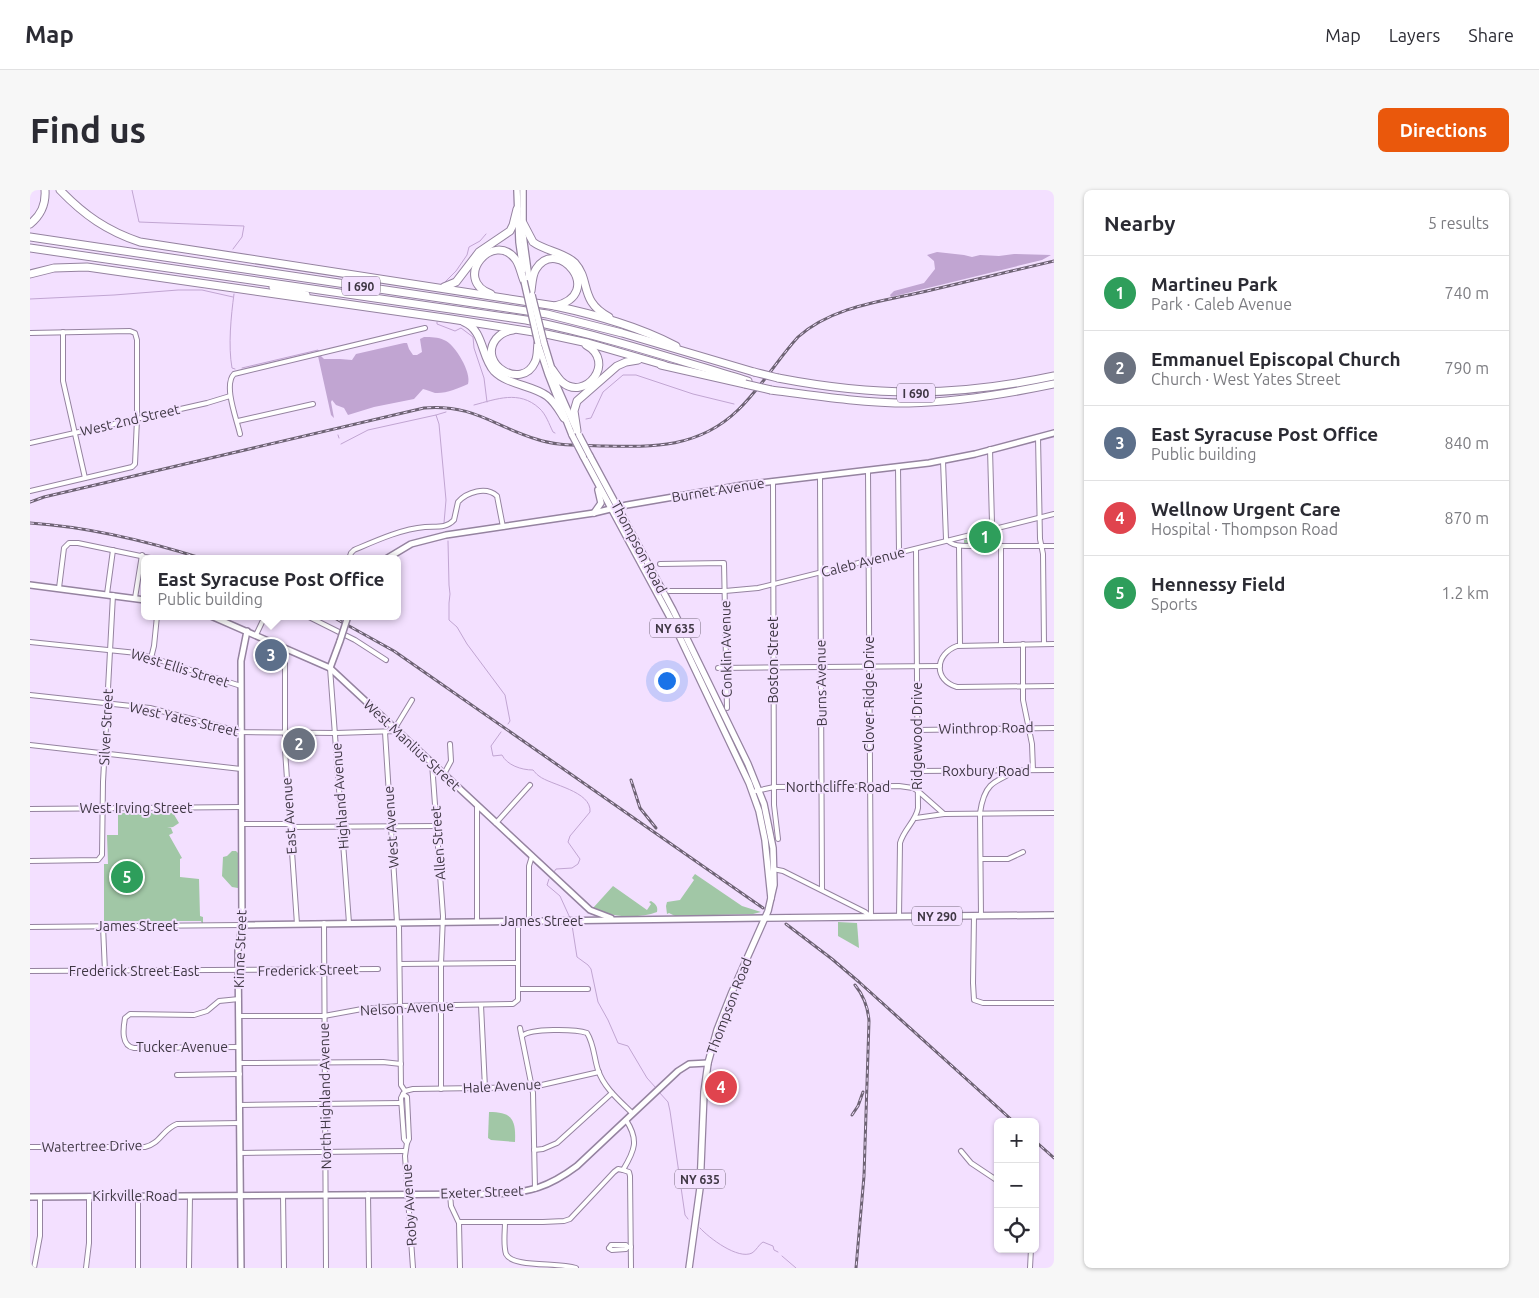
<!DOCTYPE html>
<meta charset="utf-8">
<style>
body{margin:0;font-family:Ubuntu,sans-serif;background:#f7f7f7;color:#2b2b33}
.controls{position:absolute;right:15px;bottom:15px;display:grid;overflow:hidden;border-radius:8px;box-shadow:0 1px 4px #0004}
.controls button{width:45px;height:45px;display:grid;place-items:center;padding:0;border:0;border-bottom:1px solid #e1e1e2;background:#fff;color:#2b2b33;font:25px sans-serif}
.you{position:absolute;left:636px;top:490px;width:18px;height:18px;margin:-12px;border:4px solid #fff;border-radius:50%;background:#1a73e8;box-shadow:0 0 0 8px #1a73e833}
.badge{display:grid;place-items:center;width:32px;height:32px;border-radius:50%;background:#ea580c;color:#fff;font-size:16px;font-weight:700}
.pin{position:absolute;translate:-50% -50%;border:2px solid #fff;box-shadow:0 1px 5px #0006}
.popup{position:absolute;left:111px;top:365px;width:260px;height:65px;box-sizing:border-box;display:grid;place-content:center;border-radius:8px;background:#fff;filter:drop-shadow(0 1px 4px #0005);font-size:16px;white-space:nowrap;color:#7c7c81}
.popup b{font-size:19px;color:#2b2b33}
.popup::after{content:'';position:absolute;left:50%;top:100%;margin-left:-10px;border:10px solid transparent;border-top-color:#fff}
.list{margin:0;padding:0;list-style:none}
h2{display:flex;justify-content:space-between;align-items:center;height:65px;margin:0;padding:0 20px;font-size:21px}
h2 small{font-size:16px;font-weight:400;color:#7c7c81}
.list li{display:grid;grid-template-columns:32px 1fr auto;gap:15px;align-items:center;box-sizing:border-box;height:75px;padding:0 20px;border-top:1px solid #e1e1e2}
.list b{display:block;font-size:19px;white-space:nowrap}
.list p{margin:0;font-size:16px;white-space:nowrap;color:#7c7c81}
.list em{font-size:16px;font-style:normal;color:#7c7c81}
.icon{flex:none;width:28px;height:28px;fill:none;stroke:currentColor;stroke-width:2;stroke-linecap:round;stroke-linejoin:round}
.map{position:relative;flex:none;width:1024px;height:1078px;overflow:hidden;border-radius:8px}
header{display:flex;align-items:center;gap:30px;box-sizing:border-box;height:70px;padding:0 25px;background:#fff;border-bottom:1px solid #e1e1e2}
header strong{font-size:24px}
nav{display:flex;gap:28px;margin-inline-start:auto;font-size:18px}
.intro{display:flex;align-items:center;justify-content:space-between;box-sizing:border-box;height:120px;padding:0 30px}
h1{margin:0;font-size:35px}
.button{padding:12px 22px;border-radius:8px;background:#ea580c;color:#fff;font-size:18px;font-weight:700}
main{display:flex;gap:30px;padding:0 30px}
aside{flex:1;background:#fff;border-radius:8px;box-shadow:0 1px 4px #0004}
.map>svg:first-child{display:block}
.green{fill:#a1c7a6}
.water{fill:#c1a5d2}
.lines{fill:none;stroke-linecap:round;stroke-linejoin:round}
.stream{stroke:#c1a5d2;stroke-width:1}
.street-casing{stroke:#9583a0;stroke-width:6}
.secondary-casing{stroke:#9583a0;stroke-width:8}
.primary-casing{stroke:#9583a0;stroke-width:8}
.highway-casing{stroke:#9583a0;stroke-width:9}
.street{stroke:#fff;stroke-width:4}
.secondary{stroke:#fff;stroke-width:5}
.primary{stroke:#fff;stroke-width:5.5}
.highway{stroke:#fff;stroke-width:7}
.rail-casing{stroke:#6e6374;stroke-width:3}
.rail{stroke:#f3e0ff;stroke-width:1;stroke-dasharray:4;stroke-linecap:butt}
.secondary-bridge-casing{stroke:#9583a0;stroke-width:8;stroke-linecap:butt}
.primary-bridge-casing{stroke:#9583a0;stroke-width:8;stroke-linecap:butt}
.highway-bridge-casing{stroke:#9583a0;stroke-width:9;stroke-linecap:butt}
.secondary-bridge{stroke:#fff;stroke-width:5}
.primary-bridge{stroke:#fff;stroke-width:5.5}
.highway-bridge{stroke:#fff;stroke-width:7}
.labels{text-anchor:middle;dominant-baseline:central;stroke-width:4;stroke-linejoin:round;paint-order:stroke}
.shield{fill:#f3e0ff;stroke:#756a7c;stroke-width:1}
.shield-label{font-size:12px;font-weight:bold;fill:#3f3744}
.street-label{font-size:14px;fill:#3f3744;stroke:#f3e0ff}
</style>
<header>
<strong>Map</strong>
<nav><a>Map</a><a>Layers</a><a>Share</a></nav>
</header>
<div class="intro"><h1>Find us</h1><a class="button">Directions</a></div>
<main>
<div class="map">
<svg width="1024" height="1078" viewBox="0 0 1024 1078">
<rect width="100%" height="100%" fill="#f3e0ff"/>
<g class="green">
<path d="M961 343 962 354H934V350Z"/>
<path d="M88 623H143L149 633 143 637 137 638H141L143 643 139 645 152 668 150 669V687L169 689 170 726 173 727V733L172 734 171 731H74V674H78L77 645H88Z"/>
<path d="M202 661H206L208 663V698L202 697 192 686 193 667 197 666Z"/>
<path d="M665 684 712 716 731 722 723 724 645 726 639 723 637 724 636 716 637 712 650 710 664 690 662 688Z"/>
<path d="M583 696 617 720 621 714 619 712 621 711C626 714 628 717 627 722 609 729 584 727 565 720L563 718Z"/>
<path d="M808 732 827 733 829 758 808 746Z"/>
<path d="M459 922C482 922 486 929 485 952L461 950 458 948Z"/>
</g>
<g class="water">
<path d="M907 62 934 65 942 67 950 65 969 66 984 64 1021 65 1012 70 861 107 860 105 864 101 894 93 905 79 904 71 897 65Z"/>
<path d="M394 147C401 147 408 147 414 150 425 154 442 183 438 194 429 198 415 204 405 203 401 202 398 200 393 199L384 209 344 217 318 225 314 218 306 215 302 210 301 212 304 228 301 225 288 166 290 165 294 169H310L322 170 326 164 374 153H377L379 159 383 165H387L392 162 390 149Z"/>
</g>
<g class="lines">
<g class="stream">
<path d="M102 0 109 32 214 36 212 47 203 59"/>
<path d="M413 94 426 81 437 65 439 57 450 51 456 44"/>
<path d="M204 104C201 126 198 156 202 178L205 179"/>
<path d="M0 109 84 105 148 100H172L203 107"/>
<path d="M407 132V134L425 141 431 138 443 147 444 158 454 188 457 212"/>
<path d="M212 178 288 160 289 162"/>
<path d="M444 215C467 209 489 200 509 218 516 224 519 234 523 242L525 243"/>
<path d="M406 225 416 222"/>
<path d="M556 229 561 228 573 202 593 185H606L663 204 704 214"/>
<path d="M308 245 309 248"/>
<path d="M311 254 338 240 406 225 409 234 416 310 414 333"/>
<path d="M418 351 419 395 420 404 419 413V430L427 437 437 454 475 505 480 531 478 534"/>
<path d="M471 542 461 556 463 566 472 565C477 575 491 580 503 580 505 582 506 584 509 586 520 595 562 601 560 622L540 646 538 652 550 669 548 674 542 678 526 679 524 682"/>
<path d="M519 689 517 695 530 706 540 728"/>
<path d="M542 735 547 767 558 775 561 779 568 812 578 830 588 853 598 856 617 888 626 898"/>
<path d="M629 902 638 912 640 921 655 1025 658 1029"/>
<path d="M670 1038C679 1048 708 1070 722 1063 726 1061 729 1054 733 1052L743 1056 744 1060 748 1062"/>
<path d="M752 1066 766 1078"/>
</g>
<defs>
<g id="street">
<path d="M33 142V191L55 288"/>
<path d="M0 143 100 141 105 143 107 150V229L105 274 102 277 0 301"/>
<path d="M208 231 283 214"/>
<path d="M210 244C207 230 193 195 204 184L395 138"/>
<path d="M1008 247 1010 349 1013 364 1014 454"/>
<path d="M0 253 177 213 200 206"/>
<path d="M960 259 962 333 964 356"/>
<path d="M913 271 916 349C922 356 931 356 939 356H1024"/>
<path d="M868 277 869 362"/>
<path d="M838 280 841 727"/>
<path d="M790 286 792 700"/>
<path d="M743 291 744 615 748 649"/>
<path d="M929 356 930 455"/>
<path d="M319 369 321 363 324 360C345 351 371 339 395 337 405 336 416 339 424 330L428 312C437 302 456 296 467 306L473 337"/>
<path d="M630 374 694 373 697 518"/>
<path d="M29 398 34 358 39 353H48L125 369"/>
<path d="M639 401H695L728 398 1024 324"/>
<path d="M77 404 83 360"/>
<path d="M105 408 112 365"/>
<path d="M277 426 325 450 356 470"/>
<path d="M226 445 235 426"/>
<path d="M0 452 107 463 211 496"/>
<path d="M971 454V356"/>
<path d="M993 454V510L1002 554 1003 580"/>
<path d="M1024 454 927 456C905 464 903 490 927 497L1024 496"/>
<path d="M255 458V560L267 734"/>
<path d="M121 468 124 456 127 426"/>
<path d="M300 478 319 733"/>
<path d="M688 478 910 476"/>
<path d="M0 505 120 518 211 542 306 543 368 541"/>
<path d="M365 538 382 510"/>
<path d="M887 540 1024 538"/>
<path d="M355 542 367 732 369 737 371 895 375 901 373 904 377 907 379 949 377 953 375 966 383 1078"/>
<path d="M0 555 211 579"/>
<path d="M402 573 413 726 411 774V899"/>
<path d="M888 581 1024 580"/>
<path d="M414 584 421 571 420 554"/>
<path d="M726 601 744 597 869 596 883 598 888 601 914 624 1024 623"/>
<path d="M447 615V732"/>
<path d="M0 619 211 617"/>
<path d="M886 628 914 624"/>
<path d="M466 633 500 595"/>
<path d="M212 634H260"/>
<path d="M260 637 407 636"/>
<path d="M951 669H978L993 662"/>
<path d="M0 671 68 670 72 665 73 592 83 405"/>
<path d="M743 679 753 681 835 722 841 727"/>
<path d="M944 726 943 793 944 810 953 813H1024"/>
<path d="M951 726 950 623C954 595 962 592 987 581"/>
<path d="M869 727 870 653C874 639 886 631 888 618L886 359"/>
<path d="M499 731V676L502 666"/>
<path d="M294 733 296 1078"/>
<path d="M73 736 75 782"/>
<path d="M0 737 212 735"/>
<path d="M370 774 488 773"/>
<path d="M0 781 348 779"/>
<path d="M488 799H558"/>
<path d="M209 809 189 811 177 821 164 825 100 824 95 828C93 839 91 856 104 858L209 857"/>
<path d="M451 815 455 898"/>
<path d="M209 826H294L332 819 370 816 483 814 488 810V731"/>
<path d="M490 838 503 903 505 999"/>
<path d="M492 846C500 838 546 839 557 843 564 854 564 868 568 880 574 898 590 911 602 923"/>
<path d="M209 873 353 872 371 874"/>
<path d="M147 885 210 884"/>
<path d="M375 901 383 899 503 897 569 882"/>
<path d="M373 904 371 908 374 949 377 953"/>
<path d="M210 915 371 913"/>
<path d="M0 957H115C130 954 133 939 147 934L210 933"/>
<path d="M504 960 513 959 527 953 582 903"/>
<path d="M931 961 941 973 968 991"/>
<path d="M210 963 375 961"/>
<path d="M593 980 599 982 600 986 601 1078"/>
<path d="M338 1004 339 1078"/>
<path d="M420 1004 421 1016 429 1033 430 1078"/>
<path d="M253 1005 254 1078"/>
<path d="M429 1032H513L534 1031 540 1029 584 982 588 979 593 980C605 960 609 950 596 930"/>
<path d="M475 1032C475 1042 473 1054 476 1064 483 1078 528 1072 546 1078"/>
<path d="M579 1058 582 1060 596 1059 597 1057H601"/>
<path d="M579 1058 581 1055H596L597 1057"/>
<path d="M4 1078 10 1046V1007"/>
<path d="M56 1078 59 1053V1006"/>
<path d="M108 1078V1006"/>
<path d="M159 1078 160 1006"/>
<path d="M1000 1078 1001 1059"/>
</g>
<g id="secondary">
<path d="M356 369 381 354 416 345 564 323 597 315 713 295 899 273 945 264 1024 243"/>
<path d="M0 395 115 410"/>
<path d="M181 426 300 478 560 720 581 728"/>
<path d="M300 478 310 451"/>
<path d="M212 735 735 728"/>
<path d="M0 1007 464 1004C499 1003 519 997 547 976L648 881 659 874 678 873"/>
<path d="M211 1078 208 761 212 735 211 471 217 441"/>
</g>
<g id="primary">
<path d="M487 0 489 52 493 80"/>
<path d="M493 0V45L500 96"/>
<path d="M514 153 527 196 545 237"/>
<path d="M509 157 518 184 542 245"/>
<path d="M553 266 643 433 719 593 729 621 735 650 741 708"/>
<path d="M560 266 643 420 718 574 734 614 743 658 744 695 738 721 702 802 687 840 678 873 674 902 670 998 659 1078"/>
<path d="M564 323 571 313 568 300"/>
<path d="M735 728 1024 725"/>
</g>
<g id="highway">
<path d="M30 0C54 25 77 41 110 52L525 116C567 125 607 136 646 156"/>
<path d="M493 33 503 52C515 61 534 62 545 73 561 91 549 111 579 127"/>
<path d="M0 34C11 25 16 15 15 0"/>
<path d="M0 47 517 124 592 143 724 182"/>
<path d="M0 58 496 130C572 145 644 169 718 191"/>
<path d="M0 84 24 78 57 77 421 129 516 144 558 153 634 175"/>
<path d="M243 97 276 105"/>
<path d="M414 97 426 92 449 62 480 41 483 35 487 19"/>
<path d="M501 101C502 95 502 85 506 79 528 45 576 104 525 116"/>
<path d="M461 104C421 89 464 39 486 70 490 76 491 84 494 91"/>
<path d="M434 132C454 140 451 167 464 181 478 195 502 195 517 206 525 212 529 220 534 228"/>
<path d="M483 140C476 141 471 143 466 149 447 174 492 201 505 172 508 166 507 159 508 153"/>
<path d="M631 175 715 194"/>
<path d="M522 179C525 183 528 188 532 192 555 212 587 172 556 155"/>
<path d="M748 188C847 207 925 207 1024 186"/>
<path d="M741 200C787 206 833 213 879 213 928 212 976 204 1024 194"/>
<path d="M547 241 544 221 547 211 587 176 596 172 608 170"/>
</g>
</defs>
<use href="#street" class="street-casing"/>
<use href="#secondary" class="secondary-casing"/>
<use href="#primary" class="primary-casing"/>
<use href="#highway" class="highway-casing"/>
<use href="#street" class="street"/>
<use href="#secondary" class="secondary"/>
<use href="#primary" class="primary"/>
<use href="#highway" class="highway"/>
<defs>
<g id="rail">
<path d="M0 312 14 307 394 218C444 214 463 236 506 249 526 256 548 255 570 256 621 257 668 259 708 220 731 198 747 170 768 147 803 116 854 111 897 101 939 91 982 81 1024 71"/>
<path d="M0 333C60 337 117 351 174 369"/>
<path d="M301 426 364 461 733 718"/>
<path d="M601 590 610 618 626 638"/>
<path d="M756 734 802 769 829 792 984 932"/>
<path d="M825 795C834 806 838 817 839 831L834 986 826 1078"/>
<path d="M822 925 828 916 833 902"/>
<path d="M1005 951 1024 968"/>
</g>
</defs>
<use href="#rail" class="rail-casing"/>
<use href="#rail" class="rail"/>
<defs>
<path id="secondary-bridge" d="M310 451 318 426"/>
<g id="primary-bridge">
<path d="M494 91 508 153"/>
<path d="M502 105 514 153"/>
<path d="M542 245 553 266"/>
<path d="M549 245 560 266"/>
</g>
<g id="highway-bridge">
<path d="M724 182 748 188"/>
<path d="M715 194 741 200"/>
</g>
</defs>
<use href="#secondary-bridge" class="secondary-bridge-casing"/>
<use href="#primary-bridge" class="primary-bridge-casing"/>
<use href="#highway-bridge" class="highway-bridge-casing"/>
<use href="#secondary-bridge" class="secondary-bridge"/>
<use href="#primary-bridge" class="primary-bridge"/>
<use href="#highway-bridge" class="highway-bridge"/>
</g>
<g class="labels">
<g class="shield">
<rect x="312" y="86.5" width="38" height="19" rx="4"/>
<rect x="867" y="193.5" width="38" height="19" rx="4"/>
<rect x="620" y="428.5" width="50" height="19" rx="4"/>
<rect x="882" y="716.5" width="50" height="19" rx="4"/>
<rect x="645" y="979.5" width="50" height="19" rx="4"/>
</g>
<g class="shield-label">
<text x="331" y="96">I 690</text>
<text x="886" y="203">I 690</text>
<text x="645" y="438">NY 635</text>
<text x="907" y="726">NY 290</text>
<text x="670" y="989">NY 635</text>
</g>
<g class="street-label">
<text transform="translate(100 230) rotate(-13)">West 2nd Street</text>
<text transform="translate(688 300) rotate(-9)">Burnet Avenue</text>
<text transform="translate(609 357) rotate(62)">Thompson Road</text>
<text transform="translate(833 372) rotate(-14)">Caleb Avenue</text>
<text transform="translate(696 459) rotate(-91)">Conklin Avenue</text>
<text transform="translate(743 470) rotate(-90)">Boston Street</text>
<text transform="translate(150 478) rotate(17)">West Ellis Street</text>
<text transform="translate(791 493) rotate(-91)">Burns Avenue</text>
<text transform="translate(839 504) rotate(-90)">Clover Ridge Drive</text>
<text transform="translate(154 529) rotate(13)">West Yates Street</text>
<text transform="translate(76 537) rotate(-87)">Silver Street</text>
<text transform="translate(956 538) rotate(-1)">Winthrop Road</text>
<text transform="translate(887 546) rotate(-90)">Ridgewood Drive</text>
<text transform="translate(382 555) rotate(43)">West Manlius Street</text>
<text x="956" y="581">Roxbury Road</text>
<text x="808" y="597">Northcliffe Road</text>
<text transform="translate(310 606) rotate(-94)">Highland Avenue</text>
<text x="106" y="618">West Irving Street</text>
<text transform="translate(259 626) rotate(-94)">East Avenue</text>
<text transform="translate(361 637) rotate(-94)">West Avenue</text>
<text transform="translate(408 653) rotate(-94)">Allen Street</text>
<text x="512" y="731">James Street</text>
<text x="107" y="736">James Street</text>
<text transform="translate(210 759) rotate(-88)">Kinne Street</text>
<text transform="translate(278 780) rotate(-1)">Frederick Street</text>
<text x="104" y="781">Frederick Street East</text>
<text transform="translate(699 816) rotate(-69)">Thompson Road</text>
<text transform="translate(377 818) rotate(-3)">Nelson Avenue</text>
<text x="152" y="857">Tucker Avenue</text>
<text transform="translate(472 896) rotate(-3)">Hale Avenue</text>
<text transform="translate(295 906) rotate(-91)">North Highland Avenue</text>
<text transform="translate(62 956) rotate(-1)">Watertree Drive</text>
<text transform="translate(452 1002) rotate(-2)">Exeter Street</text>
<text x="105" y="1006">Kirkville Road</text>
<text transform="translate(379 1015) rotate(-94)">Roby Avenue</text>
</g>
</g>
</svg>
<div class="controls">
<button>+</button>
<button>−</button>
<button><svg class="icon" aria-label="locate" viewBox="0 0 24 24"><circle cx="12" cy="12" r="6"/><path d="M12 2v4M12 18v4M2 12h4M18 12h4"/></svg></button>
</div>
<div class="you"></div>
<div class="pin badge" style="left:955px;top:347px;background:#2e9e5b">1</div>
<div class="pin badge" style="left:269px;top:554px;background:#6b7280">2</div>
<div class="pin badge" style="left:241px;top:465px;background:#5c6f8a">3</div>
<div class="popup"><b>East Syracuse Post Office</b>Public building</div>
<div class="pin badge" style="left:691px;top:897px;background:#e0444e">4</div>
<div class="pin badge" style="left:97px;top:687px;background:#2e9e5b">5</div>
</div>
<aside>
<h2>Nearby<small>5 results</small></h2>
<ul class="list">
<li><span class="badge" style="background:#2e9e5b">1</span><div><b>Martineu Park</b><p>Park · Caleb Avenue</p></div><em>740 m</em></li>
<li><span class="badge" style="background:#6b7280">2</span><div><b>Emmanuel Episcopal Church</b><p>Church · West Yates Street</p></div><em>790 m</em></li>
<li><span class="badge" style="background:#5c6f8a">3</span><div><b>East Syracuse Post Office</b><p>Public building</p></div><em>840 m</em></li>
<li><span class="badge" style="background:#e0444e">4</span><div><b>Wellnow Urgent Care</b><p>Hospital · Thompson Road</p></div><em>870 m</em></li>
<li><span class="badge" style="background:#2e9e5b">5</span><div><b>Hennessy Field</b><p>Sports</p></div><em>1.2 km</em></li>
</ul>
</aside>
</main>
